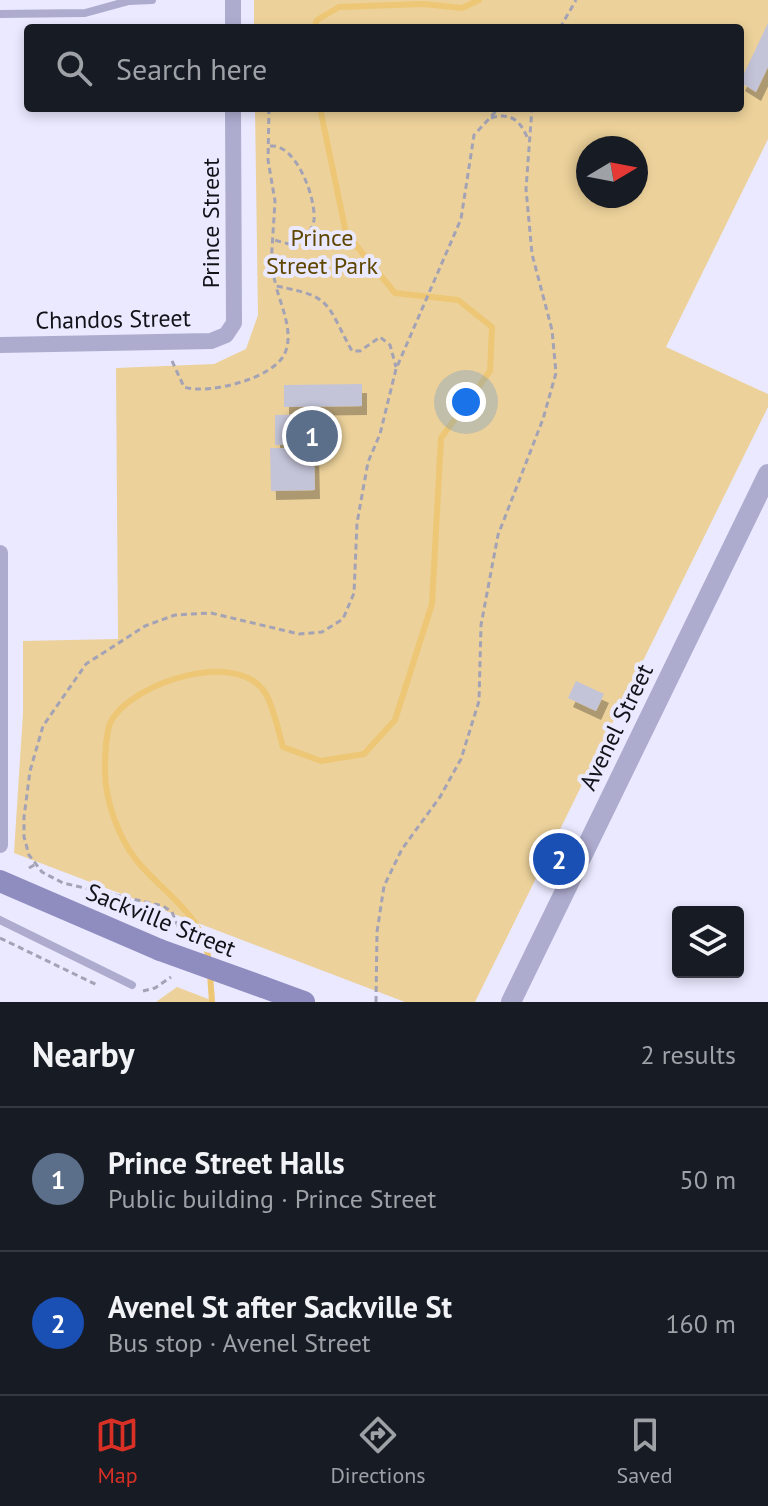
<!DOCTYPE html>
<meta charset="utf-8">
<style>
body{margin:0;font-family:"PT Sans",sans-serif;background:#242831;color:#f1f3f6}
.controls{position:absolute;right:24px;bottom:24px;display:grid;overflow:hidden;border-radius:8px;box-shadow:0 4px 12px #0003}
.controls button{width:72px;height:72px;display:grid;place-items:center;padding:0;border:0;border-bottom:2px solid #363941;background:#171b24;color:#f1f3f6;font:40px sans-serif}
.compass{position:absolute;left:576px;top:136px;width:72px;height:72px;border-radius:50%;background:#171b24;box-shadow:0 4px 12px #0003;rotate:80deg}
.you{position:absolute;left:466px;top:402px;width:28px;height:28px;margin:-20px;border:6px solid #fff;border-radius:50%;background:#1a73e8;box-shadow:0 0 0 12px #1a73e833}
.badge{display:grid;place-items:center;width:52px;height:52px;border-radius:50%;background:#d93025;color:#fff;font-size:26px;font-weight:700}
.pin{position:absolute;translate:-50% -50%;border:4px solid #fff;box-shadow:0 2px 8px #0006}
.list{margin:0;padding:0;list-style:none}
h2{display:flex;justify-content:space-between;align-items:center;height:104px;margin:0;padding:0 32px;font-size:34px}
h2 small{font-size:26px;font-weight:400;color:#9ea1a6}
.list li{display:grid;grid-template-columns:52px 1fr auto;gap:24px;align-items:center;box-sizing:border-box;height:144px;padding:0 32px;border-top:2px solid #363941}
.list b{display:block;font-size:30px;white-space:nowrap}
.list p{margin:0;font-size:26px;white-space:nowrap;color:#9ea1a6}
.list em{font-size:26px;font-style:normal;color:#9ea1a6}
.icon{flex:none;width:44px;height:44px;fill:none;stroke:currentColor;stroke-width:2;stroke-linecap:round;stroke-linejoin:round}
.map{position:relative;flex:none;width:768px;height:1002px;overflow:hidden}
.search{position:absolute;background:#171b24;box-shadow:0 4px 12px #0003;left:24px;right:24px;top:24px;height:88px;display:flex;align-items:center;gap:20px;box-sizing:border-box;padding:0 28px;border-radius:8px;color:#9ea1a6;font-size:30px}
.sheet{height:392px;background:#171b24}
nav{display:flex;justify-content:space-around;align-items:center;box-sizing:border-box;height:112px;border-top:2px solid #363941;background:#171b24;font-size:22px;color:#9ea1a6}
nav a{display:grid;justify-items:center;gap:4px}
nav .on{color:#d93025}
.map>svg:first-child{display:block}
.green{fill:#ecd19a;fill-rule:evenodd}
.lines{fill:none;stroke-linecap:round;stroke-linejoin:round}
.stream{stroke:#edc775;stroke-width:6}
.building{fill:#c4c4d9;filter:url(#shadow)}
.path{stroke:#a4a3b5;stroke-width:3;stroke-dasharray:6 4;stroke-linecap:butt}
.service{stroke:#adaccf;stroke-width:8}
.minor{stroke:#adaccf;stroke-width:16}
.tertiary{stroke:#adaccf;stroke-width:20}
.secondary{stroke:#8f8dc0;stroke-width:22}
.secondary-bridge{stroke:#8f8dc0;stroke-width:22}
.labels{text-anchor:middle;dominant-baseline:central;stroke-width:8;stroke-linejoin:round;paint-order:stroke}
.street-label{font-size:24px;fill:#121219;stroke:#eae9ff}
.park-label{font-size:24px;fill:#5f4600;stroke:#eae9ff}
</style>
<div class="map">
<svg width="768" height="1002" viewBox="0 0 768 1002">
<defs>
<filter id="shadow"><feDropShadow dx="5" dy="9" stdDeviation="0" flood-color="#0004"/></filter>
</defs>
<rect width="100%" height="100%" fill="#eae9ff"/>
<g class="green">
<path d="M254 0H768V139L666 347 768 394V407L475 1002H405L14 853 23 713V641L118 639 116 368 214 364 246 349 258 315 255 108H740V28H254ZM588 148H636V196H588Z"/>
<path d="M177 987 216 1002H156Z"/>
</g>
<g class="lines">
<g class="stream">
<path d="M314 28 317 20 339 7 423 4 462 8 479 0"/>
<path d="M209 963C205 915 165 895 137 861 118 837 105 800 105 770 105 758 106 731 111 721 133 682 239 648 266 694 274 709 278 730 283 747L321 761 364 754 395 720 432 604 441 438 490 371 492 327 458 300 395 293 346 233 320 108"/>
<path d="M210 974 212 1002"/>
</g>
</g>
<g class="building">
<path d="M768 23V67L756 92 740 82Z"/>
<path d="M362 384V406L284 407V385Z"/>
<path d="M328 414V444L275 445V415Z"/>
<path d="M270 448H314L315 490 271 491Z"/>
<path d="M576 681 604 694 596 711 568 698Z"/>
</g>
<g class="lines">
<g class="path">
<path d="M560 28 576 0"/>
<path d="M269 108 268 160 275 201 271 265 276 286C333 297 325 302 352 351H360L380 337 390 345 396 367"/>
<path d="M491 118C510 112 520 120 527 137"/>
<path d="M270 146C296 143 316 198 314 220 313 226 309 233 307 238L289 244 274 240"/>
<path d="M172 361 184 387C207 395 274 379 285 353 294 332 281 306 276 286"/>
<path d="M29 868 36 864"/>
<path d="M182 936 172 912 163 906 63 883 42 872 29 855 24 837V817L30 771 43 726 86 664 145 626 175 615 211 613 299 634 322 632 343 619 354 593 357 523 368 462 380 434 396 369 461 219 474 135 499 108"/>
<path d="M0 938 97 985"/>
<path d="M143 991 155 988 171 977"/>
<path d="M376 1002 377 932 384 886 402 849 440 797 461 759 479 701 481 625 498 535 543 419 556 373 552 330 532 254 526 189 532 108"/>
</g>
<g class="service">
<path d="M0 14 85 13 129 1 152 0"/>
<path d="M0 920 132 985"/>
</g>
<g class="minor">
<path d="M233 0V28"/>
<path d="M0 345 211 341 226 335 234 323 233 108"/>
<path d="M0 553V845"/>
</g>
<path class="tertiary" d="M511 1002 768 474"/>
<g class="secondary">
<path d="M0 881 160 950"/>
<path d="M263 987 304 1002"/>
</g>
<path class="secondary-bridge" d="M160 950 263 987"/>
</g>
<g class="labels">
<g class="street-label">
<text transform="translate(210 223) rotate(-90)">Prince Street</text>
<text transform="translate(113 319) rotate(-1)">Chandos Street</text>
<text transform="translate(616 727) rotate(-64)">Avenel Street</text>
<text transform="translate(161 920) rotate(22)">Sackville Street</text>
</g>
<g class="park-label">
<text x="322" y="237">Prince<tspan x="322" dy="28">Street Park</tspan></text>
</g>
</g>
</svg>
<div class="controls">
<button><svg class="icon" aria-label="layers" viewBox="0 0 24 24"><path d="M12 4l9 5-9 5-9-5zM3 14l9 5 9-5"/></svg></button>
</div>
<svg class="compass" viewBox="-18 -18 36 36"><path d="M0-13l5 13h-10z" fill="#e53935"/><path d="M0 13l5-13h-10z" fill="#9ea1a6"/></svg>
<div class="you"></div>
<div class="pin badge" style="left:312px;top:436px;background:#5c6f8a">1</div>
<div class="pin badge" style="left:559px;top:859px;background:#1a4fb4">2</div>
<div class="search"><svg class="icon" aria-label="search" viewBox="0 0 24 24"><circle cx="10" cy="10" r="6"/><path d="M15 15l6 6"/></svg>Search here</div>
</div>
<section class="sheet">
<h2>Nearby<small>2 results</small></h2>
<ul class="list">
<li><span class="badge" style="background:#5c6f8a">1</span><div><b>Prince Street Halls</b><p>Public building · Prince Street</p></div><em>50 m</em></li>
<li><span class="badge" style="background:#1a4fb4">2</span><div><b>Avenel St after Sackville St</b><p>Bus stop · Avenel Street</p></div><em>160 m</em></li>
</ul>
</section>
<nav>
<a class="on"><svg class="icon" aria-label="map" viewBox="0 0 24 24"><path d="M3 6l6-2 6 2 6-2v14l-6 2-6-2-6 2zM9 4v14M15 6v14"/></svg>Map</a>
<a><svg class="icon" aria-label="directions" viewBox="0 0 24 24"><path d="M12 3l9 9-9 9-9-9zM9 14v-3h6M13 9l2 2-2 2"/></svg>Directions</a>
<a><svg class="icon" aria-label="saved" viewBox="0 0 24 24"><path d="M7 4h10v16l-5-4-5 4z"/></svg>Saved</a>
</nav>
